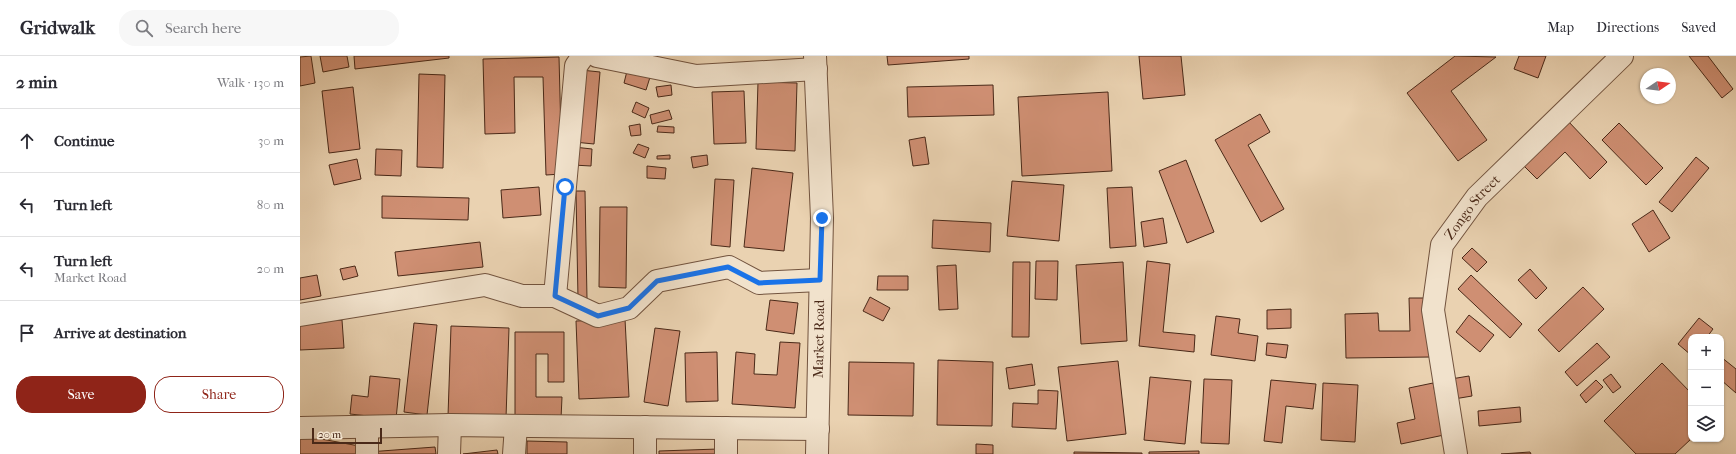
<!DOCTYPE html>
<meta charset="utf-8">
<style>
body{margin:0;font-family:"IM FELL French Canon",serif;background:#f7f7f7;color:#2b2b33}
.controls{position:absolute;right:12px;bottom:12px;display:grid;overflow:hidden;border-radius:8px;box-shadow:0 1px 3px #0004}
.controls button{width:36px;height:36px;display:grid;place-items:center;padding:0;border:0;border-bottom:1px solid #e1e1e2;background:#fff;color:#2b2b33;font:20px sans-serif}
.compass{position:absolute;left:1340px;top:12px;width:36px;height:36px;border-radius:50%;background:#fff;box-shadow:0 1px 3px #0004;rotate:77deg}
.scale{position:absolute;left:12px;bottom:10px;width:70px;box-sizing:border-box;padding-left:4px;border:2px solid #4a2918;border-top:0;font-size:11px;line-height:14px;white-space:nowrap;color:#4a2918;-webkit-text-stroke:3px #f1e2cc;paint-order:stroke}
.stop{position:absolute;width:12px;height:12px;margin:-9px;border:3px solid #1a73e8;border-radius:50%;background:#fff}
.stop.end{background:#1a73e8;border-color:#fff;box-shadow:0 1px 4px #0008}
.list{margin:0;padding:0;list-style:none}
h2{display:flex;justify-content:space-between;align-items:center;height:52px;margin:0;padding:0 16px;font-size:17px}
h2 small{font-size:13px;font-weight:400;color:#7c7c81}
.list li{display:grid;grid-template-columns:26px 1fr auto;gap:12px;align-items:center;box-sizing:border-box;height:64px;padding:0 16px;border-top:1px solid #e1e1e2}
.list b{display:block;font-size:15px;white-space:nowrap}
.list p{margin:0;font-size:13px;white-space:nowrap;color:#7c7c81}
.list em{font-size:13px;font-style:normal;color:#7c7c81}
.actions{display:flex;gap:8px;padding:12px 16px}
.actions a{flex:1;padding:9px 0;border:1px solid #8f2418;border-radius:16px;text-align:center;font-size:14px;color:#8f2418}
.actions .main{background:#8f2418;color:#fff}
.icon{flex:none;width:22px;height:22px;fill:none;stroke:currentColor;stroke-width:2;stroke-linecap:round;stroke-linejoin:round}
.map{position:relative;flex:none;width:1436px;height:398px;overflow:hidden}
header{display:flex;align-items:center;gap:24px;box-sizing:border-box;height:56px;padding:0 20px;background:#fff;border-bottom:1px solid #e1e1e2}
header strong{font-size:19px}
nav{display:flex;gap:22px;margin-inline-start:auto;font-size:14px}
.search{width:280px;height:36px;background:#f7f7f7;display:flex;align-items:center;gap:10px;box-sizing:border-box;padding:0 14px;border-radius:16px;color:#7c7c81;font-size:15px}
main{display:flex}
aside{flex:1;background:#fff}
.map>svg:first-child{display:block}
.building{fill:#cf8f73;stroke:#4a2918}
.lines{fill:none;stroke-linecap:round;stroke-linejoin:round}
.minor-casing{stroke:#72533e;stroke-width:24}
.minor{stroke:#f1e2cc;stroke-width:22}
.route{stroke:#1a73e8;stroke-width:5}
.labels{text-anchor:middle;dominant-baseline:central;stroke-width:3;stroke-linejoin:round;paint-order:stroke}
.street-label{font-size:14px;fill:#4a2918;stroke:#f1e2cc}
</style>
<header>
<strong>Gridwalk</strong>
<div class="search"><svg class="icon" aria-label="search" viewBox="0 0 24 24"><circle cx="10" cy="10" r="6"/><path d="M15 15l6 6"/></svg>Search here</div>
<nav><a>Map</a><a>Directions</a><a>Saved</a></nav>
</header>
<main>
<aside>
<h2>2 min<small>Walk · 130 m</small></h2>
<ul class="list">
<li><svg class="icon" aria-label="ahead" viewBox="0 0 24 24"><path d="M12 20V5M6 11l6-6 6 6"/></svg><div><b>Continue</b></div><em>30 m</em></li>
<li><svg class="icon" aria-label="left" viewBox="0 0 24 24"><path d="M17 20v-9H6M10 6l-5 5 5 5"/></svg><div><b>Turn left</b></div><em>80 m</em></li>
<li><svg class="icon" aria-label="left" viewBox="0 0 24 24"><path d="M17 20v-9H6M10 6l-5 5 5 5"/></svg><div><b>Turn left</b><p>Market Road</p></div><em>20 m</em></li>
<li><svg class="icon" aria-label="arrive" viewBox="0 0 24 24"><path d="M6 21V4h12l-3 4 3 4H6"/></svg><div><b>Arrive at destination</b></div></li>
</ul>
<div class="actions"><a class="main">Save</a><a>Share</a></div>
</aside>
<div class="map">
<svg width="1436" height="398" viewBox="0 0 1436 398">
<rect width="100%" height="100%" fill="#ead2b1"/>
<filter id="stains"><feTurbulence type="fractalNoise" baseFrequency=".005" numOctaves="4"/><feColorMatrix values="0 0 0 0 .2 0 0 0 0 .09 0 0 0 0 .02 0 0 0 .5 -.17"/></filter>
<radialGradient id="worn" r=".72"><stop offset=".6" stop-color="#630" stop-opacity="0"/><stop offset="1" stop-color="#630" stop-opacity=".3"/></radialGradient>
<g class="building">
<path d="M11 0 15 27 0 30V1Z"/>
<path d="M20 0H47L49 11 23 16Z"/>
<path d="M54 0H149V2L55 13Z"/>
<path d="M587 0H669V3L588 9Z"/>
<path d="M839 0H881L885 39 843 43Z"/>
<path d="M1155 0 1196 1 1151 35 1187 84 1158 105 1107 37Z"/>
<path d="M1219 0H1246L1238 22 1214 13Z"/>
<path d="M1389 0H1408L1433 33 1422 42Z"/>
<path d="M259 1 262 118 246 119 243 21H214L215 77 185 78 183 3Z"/>
<path d="M328 11 351 18 346 34 324 27Z"/>
<path d="M281 14 300 16 294 88 274 86Z"/>
<path d="M119 18 145 19 143 112 117 111Z"/>
<path d="M458 26 497 27 495 95 456 93Z"/>
<path d="M371 29 372 39 358 41 356 31Z"/>
<path d="M693 29 694 59 608 61 607 31Z"/>
<path d="M53 31 60 93 29 97 22 35Z"/>
<path d="M444 35 446 87 414 88 412 36Z"/>
<path d="M808 36 812 115 722 120 718 41Z"/>
<path d="M336 46 349 52 345 62 332 56Z"/>
<path d="M369 54 372 63 352 68 350 59Z"/>
<path d="M960 58 970 76 948 89 984 153 961 166 915 84Z"/>
<path d="M1267 64 1307 106 1290 123 1265 96 1237 123 1222 108Z"/>
<path d="M1319 67 1363 112 1346 129 1302 84Z"/>
<path d="M340 68 341 79 331 80 329 70Z"/>
<path d="M358 70 374 71V77L357 76Z"/>
<path d="M625 81 629 108 613 110 609 84Z"/>
<path d="M338 88 349 92 345 102 333 97Z"/>
<path d="M274 91 292 93 291 110 273 109Z"/>
<path d="M76 93 102 94 101 120 75 119Z"/>
<path d="M370 99V103H357V100Z"/>
<path d="M407 99 408 109 393 112 391 101Z"/>
<path d="M1396 101 1409 112 1372 156 1359 146Z"/>
<path d="M57 103 61 123 34 129 29 109Z"/>
<path d="M886 104 914 176 887 187 859 115Z"/>
<path d="M347 110 366 112 365 123 347 122Z"/>
<path d="M452 112 493 117 484 195 444 191Z"/>
<path d="M415 123 434 124 430 191 411 189Z"/>
<path d="M712 125 764 129 759 185 707 180Z"/>
<path d="M239 131 241 159 203 162 201 134Z"/>
<path d="M832 131 836 190 810 192 807 132Z"/>
<path d="M276 135H285L287 243H278Z"/>
<path d="M82 140 169 142 168 164 82 162Z"/>
<path d="M300 151H327L326 232 299 231Z"/>
<path d="M1353 154 1370 182 1349 196 1332 168Z"/>
<path d="M863 162 867 187 844 191 841 166Z"/>
<path d="M633 164 691 167 690 196 632 192Z"/>
<path d="M180 186 183 211 98 220 95 196Z"/>
<path d="M1172 192 1187 206 1177 216 1162 202Z"/>
<path d="M736 205H758L757 244 735 243Z"/>
<path d="M847 205 870 208 863 276 895 279 894 296 839 290Z"/>
<path d="M713 206H730L729 281H712Z"/>
<path d="M823 206 827 285 781 288 776 209Z"/>
<path d="M656 209 658 253 639 254 637 210Z"/>
<path d="M55 210 58 220 43 224 40 213Z"/>
<path d="M1230 213 1247 232 1236 243 1218 224Z"/>
<path d="M17 219 21 240 0 244V222Z"/>
<path d="M1171 219 1222 268 1210 282 1158 233Z"/>
<path d="M578 220H608V234H577Z"/>
<path d="M1283 231 1304 253 1259 296 1238 274Z"/>
<path d="M570 241 590 252 583 265 563 255Z"/>
<path d="M1109 242H1130L1131 301 1046 302 1045 258 1078 257 1079 275H1110Z"/>
<path d="M470 244 498 247 494 278 466 274Z"/>
<path d="M991 253V272L967 273V254Z"/>
<path d="M1169 259 1194 279 1180 296 1156 276Z"/>
<path d="M916 260 940 263 938 277 958 280 955 305 911 299Z"/>
<path d="M1399 262 1413 273 1407 281H1391V299L1378 288Z"/>
<path d="M325 263 329 341 279 343 276 265Z"/>
<path d="M42 264 44 292 0 294V266Z"/>
<path d="M114 267 137 269 127 359 104 356Z"/>
<path d="M151 270 209 272 206 362 148 360Z"/>
<path d="M355 272 380 275 368 350 344 346Z"/>
<path d="M215 276H264V326H248V298H236V341H262L261 363 215 362Z"/>
<path d="M480 286 500 287 495 352 432 348 436 296 455 298 454 318 477 319Z"/>
<path d="M967 287 988 289 986 302 966 299Z"/>
<path d="M1297 287 1310 301 1277 330 1265 316Z"/>
<path d="M417 296 418 345 386 346 385 297Z"/>
<path d="M1421 301 1436 313V337L1421 324Z"/>
<path d="M638 304 693 306 692 370 637 369Z"/>
<path d="M818 305 826 378 767 385 758 311Z"/>
<path d="M549 306 614 307 613 360 548 359Z"/>
<path d="M1362 307 1391 337V383L1375 398H1336L1304 365Z"/>
<path d="M732 308 735 329 709 333 706 312Z"/>
<path d="M1311 318 1321 331 1313 337 1303 324Z"/>
<path d="M70 320 100 323 96 363 50 358 52 339 68 341Z"/>
<path d="M1169 320 1172 340 1154 343 1151 323Z"/>
<path d="M850 321 891 325 885 388 844 384Z"/>
<path d="M904 323 932 324 929 388 901 387Z"/>
<path d="M971 324 1016 328 1013 353 986 350 982 387 964 385Z"/>
<path d="M1296 324 1303 331 1286 347 1280 339Z"/>
<path d="M1023 327 1058 329 1055 386 1021 384Z"/>
<path d="M1133 327 1144 379 1101 388 1097 367 1115 363 1109 332Z"/>
<path d="M738 334 758 335 756 373 712 371 713 347 738 348Z"/>
<path d="M1220 351 1221 366 1179 370 1178 355Z"/>
<path d="M0 379 59 390 58 398H0Z"/>
<path d="M227 385 267 386V398H227Z"/>
<path d="M676 388 693 389V398H676Z"/>
<path d="M135 391 136 398H68V396Z"/>
<path d="M418 393V398H359V395Z"/>
<path d="M197 394 198 398H163Z"/>
<path d="M899 395V398H849V396Z"/>
<path d="M774 396 842 397V398H774Z"/>
<path d="M1230 396 1231 398H1201Z"/>
</g>
<g class="lines">
<defs>
<g id="minor">
<path d="M297 0 396 20 516 13"/>
<path d="M515 0 522 162 517 398"/>
<path d="M255 240 276 10 283 0"/>
<path d="M0 259 185 229 222 240H255L298 260 329 252 357 225 429 211 459 227 520 224"/>
<path d="M67 371V398"/>
<path d="M345 371V398"/>
<path d="M0 372 150 369 518 373"/>
<path d="M149 398 150 369"/>
<path d="M214 398 216 370"/>
<path d="M426 398V372"/>
<path id="s1" d="M1156 398 1133 254 1142 189 1177 141 1322 0"/>
</g>
</defs>
<use href="#minor" class="minor-casing"/>
<use href="#minor" class="minor"/>
</g>
<g class="lines">
<path class="route" d="M265 131 255 240 298 260 329 252 357 225 428 211 459 227 520 224 522 162"/>
</g>
<g class="labels">
<g class="street-label">
<text stroke="none"><textPath href="#s1" startOffset="260">Zongo Street</textPath></text>
<text transform="translate(519 283) rotate(-89)">Market Road</text>
</g>
</g>
<rect width="100%" height="100%" filter="url(#stains)"/>
<rect width="100%" height="100%" fill="url(#worn)"/>
</svg>
<div class="controls">
<button>+</button>
<button>−</button>
<button><svg class="icon" aria-label="layers" viewBox="0 0 24 24"><path d="M12 4l9 5-9 5-9-5zM3 14l9 5 9-5"/></svg></button>
</div>
<svg class="compass" viewBox="-18 -18 36 36"><path d="M0-13l5 13h-10z" fill="#e53935"/><path d="M0 13l5-13h-10z" fill="#7c7c81"/></svg>
<div class="scale">20 m</div>
<div class="stop" style="left:265px;top:131px"></div>
<div class="stop end" style="left:522px;top:162px"></div>
</div>
</main>
